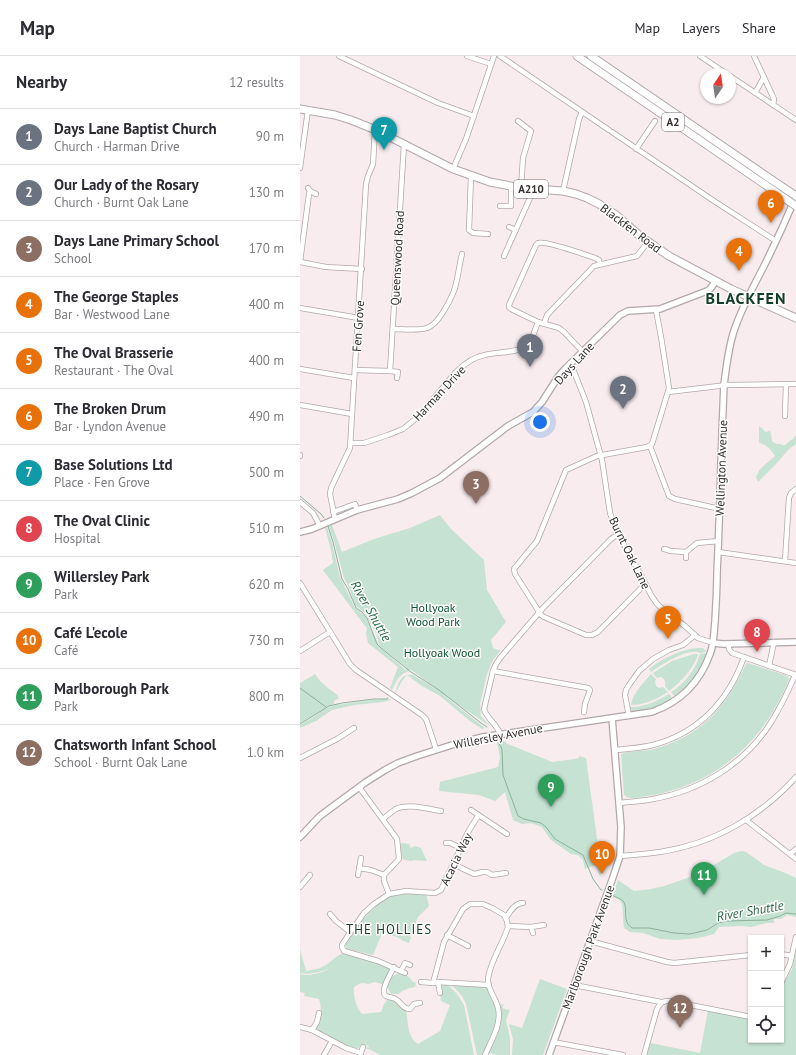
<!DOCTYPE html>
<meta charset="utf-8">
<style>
body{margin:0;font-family:"PT Sans",sans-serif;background:#f7f7f7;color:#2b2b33}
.controls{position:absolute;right:12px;bottom:12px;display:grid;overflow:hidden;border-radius:0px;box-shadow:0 1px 3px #0004}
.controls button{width:36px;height:36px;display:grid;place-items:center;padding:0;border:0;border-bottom:1px solid #e1e1e2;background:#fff;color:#2b2b33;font:20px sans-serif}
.compass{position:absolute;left:400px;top:12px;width:36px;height:36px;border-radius:50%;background:#fff;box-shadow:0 1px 3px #0004;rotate:13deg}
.you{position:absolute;left:240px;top:366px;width:14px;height:14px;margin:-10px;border:3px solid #fff;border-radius:50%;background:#1a73e8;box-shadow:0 0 0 6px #1a73e833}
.badge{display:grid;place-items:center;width:26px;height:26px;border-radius:50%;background:#0b744d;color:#fff;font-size:13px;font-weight:700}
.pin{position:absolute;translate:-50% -33px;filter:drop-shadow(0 1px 2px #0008)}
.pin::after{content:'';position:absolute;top:21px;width:14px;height:12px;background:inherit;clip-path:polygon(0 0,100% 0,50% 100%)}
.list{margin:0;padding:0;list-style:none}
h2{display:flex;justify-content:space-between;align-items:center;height:52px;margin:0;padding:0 16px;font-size:17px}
h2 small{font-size:13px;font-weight:400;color:#7c7c81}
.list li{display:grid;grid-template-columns:26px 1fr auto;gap:12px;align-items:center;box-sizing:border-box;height:56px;padding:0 16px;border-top:1px solid #e1e1e2}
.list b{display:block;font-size:15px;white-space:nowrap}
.list p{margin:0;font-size:13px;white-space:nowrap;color:#7c7c81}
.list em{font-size:13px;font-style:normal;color:#7c7c81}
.icon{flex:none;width:22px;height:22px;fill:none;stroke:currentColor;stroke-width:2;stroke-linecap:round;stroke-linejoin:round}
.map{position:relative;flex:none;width:496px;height:999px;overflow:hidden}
header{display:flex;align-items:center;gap:24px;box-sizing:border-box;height:56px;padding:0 20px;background:#fff;border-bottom:1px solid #e1e1e2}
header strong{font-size:19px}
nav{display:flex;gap:22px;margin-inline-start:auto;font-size:14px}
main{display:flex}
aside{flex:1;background:#fff}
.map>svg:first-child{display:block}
.green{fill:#c6e2d2}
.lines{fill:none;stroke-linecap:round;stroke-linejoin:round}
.stream{stroke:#8bb29c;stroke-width:1}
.minor-casing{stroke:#b2a7a9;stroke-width:6}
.tertiary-casing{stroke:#b2a7a9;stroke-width:8}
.primary-casing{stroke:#b2a7a9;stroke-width:9}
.trunk-casing{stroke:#b2a7a9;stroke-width:9}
.minor{stroke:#fff;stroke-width:4.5}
.tertiary{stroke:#fff;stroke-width:5.5}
.primary{stroke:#fff;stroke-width:7}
.trunk{stroke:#fff;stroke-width:7}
.trunk-bridge-casing{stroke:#b2a7a9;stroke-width:9;stroke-linecap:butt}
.trunk-bridge{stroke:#fff;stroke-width:7}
.labels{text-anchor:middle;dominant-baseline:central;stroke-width:3;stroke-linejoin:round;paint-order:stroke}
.shield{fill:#fefcfc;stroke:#6e6b6b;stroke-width:1}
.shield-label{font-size:11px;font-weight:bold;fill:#312d2d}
.street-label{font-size:12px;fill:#312d2d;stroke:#fefcfc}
.park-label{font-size:12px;fill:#0c5437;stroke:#fefcfc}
.water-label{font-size:13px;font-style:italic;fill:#246648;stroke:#fefcfc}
.neighbourhood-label{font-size:13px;letter-spacing:1px;fill:#113d29;stroke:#fefcfc}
.district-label{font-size:16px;font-weight:bold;letter-spacing:1px;fill:#113d29;stroke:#fefcfc}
</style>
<header>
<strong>Map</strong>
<nav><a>Map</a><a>Layers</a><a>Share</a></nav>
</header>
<main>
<aside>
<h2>Nearby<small>12 results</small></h2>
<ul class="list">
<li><span class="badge" style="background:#6b7280">1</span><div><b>Days Lane Baptist Church</b><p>Church · Harman Drive</p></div><em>90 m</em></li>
<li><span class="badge" style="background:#6b7280">2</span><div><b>Our Lady of the Rosary</b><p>Church · Burnt Oak Lane</p></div><em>130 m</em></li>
<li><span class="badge" style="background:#8d6e63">3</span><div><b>Days Lane Primary School</b><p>School</p></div><em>170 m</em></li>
<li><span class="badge" style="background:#e8710a">4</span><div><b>The George Staples</b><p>Bar · Westwood Lane</p></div><em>400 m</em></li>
<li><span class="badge" style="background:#e8710a">5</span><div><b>The Oval Brasserie</b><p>Restaurant · The Oval</p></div><em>400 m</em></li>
<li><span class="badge" style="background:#e8710a">6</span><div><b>The Broken Drum</b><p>Bar · Lyndon Avenue</p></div><em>490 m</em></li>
<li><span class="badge" style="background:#0f9aa8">7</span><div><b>Base Solutions Ltd</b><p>Place · Fen Grove</p></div><em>500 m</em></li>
<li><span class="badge" style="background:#e0444e">8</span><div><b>The Oval Clinic</b><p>Hospital</p></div><em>510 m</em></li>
<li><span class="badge" style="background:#2e9e5b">9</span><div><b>Willersley Park</b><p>Park</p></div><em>620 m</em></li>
<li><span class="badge" style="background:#e8710a">10</span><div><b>Café L'ecole</b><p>Café</p></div><em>730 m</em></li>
<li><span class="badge" style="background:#2e9e5b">11</span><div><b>Marlborough Park</b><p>Park</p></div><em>800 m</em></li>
<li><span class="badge" style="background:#8d6e63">12</span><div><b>Chatsworth Infant School</b><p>School · Burnt Oak Lane</p></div><em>1.0 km</em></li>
</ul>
</aside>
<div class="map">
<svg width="496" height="999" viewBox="0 0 496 999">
<rect width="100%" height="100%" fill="#f8ecee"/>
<g class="green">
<path d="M459 370 463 373 465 376 470 375C473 382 469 388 481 388L482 389H485L496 380V388L489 393 477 407 458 426 456 421 460 413 475 400C472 395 465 387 459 387Z"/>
<path d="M140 459 150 472 184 504 187 534 206 566 191 584 193 592 198 594H201L193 604 187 618 180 648 181 658 180 659 190 670 141 637 185 672 182 673 170 665 140 640 122 630 107 619 102 625 96 636H95C99 626 101 617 113 619L138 634 110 613 109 615C98 619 97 624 92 634L90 632 98 611 68 587 66 577 67 572 65 570 23 514 33 507 31 494 25 472 27 471 32 487 40 521 55 552 65 560 80 592 106 614 107 612 80 591 76 577 65 557 55 549 50 534 44 522 34 485 29 470 32 469 42 496 74 483 110 472Z"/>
<path d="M397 592H403L406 595V596L400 597C389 591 361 609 351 616L349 613C363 602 380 594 397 592Z"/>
<path d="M406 597 407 598C400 616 390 629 375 641L371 636C384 628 396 613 400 598Z"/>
<path d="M394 598H397L398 599C392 614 382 625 369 635L365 630C366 626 365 623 361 621L357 622 353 617 372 605Z"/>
<path d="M447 607 482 618 487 620 489 623C486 632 481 641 476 650 450 699 401 733 346 740 340 741 327 745 324 738L321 698C331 694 343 696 354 693 403 679 425 652 446 608Z"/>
<path d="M15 618C18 623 22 627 27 631 31 635 37 637 39 642L34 645V648L29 650 13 660 0 667V627Z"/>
<path d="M351 618 356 623 355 626 356 630 359 632 363 631 368 636C357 643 344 649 331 649 332 638 344 626 351 618Z"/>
<path d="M369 638 373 643C360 650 348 654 333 656H331L330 651C344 652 358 644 369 638Z"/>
<path d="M90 643 91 644 83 646 54 649 32 654 16 665 0 672V669L12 662 25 653 36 649 74 644Z"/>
<path d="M204 685 208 688 252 706 275 703 279 702V700L286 702 298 790V802L304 809 302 811 303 814 300 820 295 809 285 813 283 804 278 799 271 798 251 784 242 771 231 767 222 768 213 764 205 736 195 745 179 739 139 735 140 726 198 711 200 701 197 686Z"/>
<path d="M101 787 109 788 111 792 115 790 121 792 127 805 113 804 112 805 104 804C100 799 100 793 101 787Z"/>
<path d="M441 795 446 796 464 809 483 816 496 822V861L487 859 481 863H474V867H467L451 871 441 870 419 871 414 878 399 882 377 884 360 883 343 877 330 876 324 872C323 866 323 848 321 846 319 843 315 842 312 841L318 824 334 835 351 833 364 830 399 818 434 797Z"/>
<path d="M106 837 126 838 129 850 118 861 110 881H111L109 887 101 884V883L83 875 73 899 47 893C46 890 45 890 46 887 48 877 78 846 87 842 93 839 100 838 106 837Z"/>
<path d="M0 893 6 915C12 914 19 913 24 910 29 908 36 899 42 898 44 898 46 899 48 899 63 900 77 906 91 912L84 929 75 926 68 928 63 927 59 928 54 931C53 940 56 951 62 958L81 956 84 948 90 941 106 953C108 964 107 982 118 988L140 975 150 949 141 945 139 931 141 928H147L157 938 164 949 174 999H80L71 994 65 992 69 991V990L61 988C60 990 59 992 56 993 50 993 22 976 15 973 20 960 23 957 19 943L4 940 5 937 0 936V918C8 921 20 917 27 914L28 913C19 916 9 919 0 917Z"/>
<path d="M496 896V999H347L350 987 400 997 408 954 451 962V984H481V932L492 913Z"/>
<path d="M98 918C103 918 110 920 113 926H115L116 928 115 931C109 932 102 934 99 938H91L87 930C89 924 91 919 98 918Z"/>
<path d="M240 923 267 933 243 999H212L213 983 209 968 222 972Z"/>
<path d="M151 928 186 931C189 934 192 940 193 944 201 966 191 980 183 999H177L166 948 162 940Z"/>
<path d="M204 948 202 951 204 953 210 954 206 964 210 982V999H197L189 997C195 981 203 967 200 949Z"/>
</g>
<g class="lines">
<g class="stream">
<path d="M0 440 21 458 24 462"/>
<path d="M28 470 33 486 42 523 48 533 56 552 62 556 67 562 77 588 82 593 111 616 139 634 181 667 187 671"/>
<path d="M0 632 26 651"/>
<path d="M0 668 29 650 42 647 74 643H86L88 642"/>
<path d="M198 686 201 691 202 694 203 719 218 760 224 763 241 767 246 771 255 783 283 799 293 823 301 834H302"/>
<path d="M312 839C315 841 320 842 323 845 329 853 321 864 332 872H349L374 877 390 878 407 874 418 867 427 865 467 864 480 860 486 857 496 858"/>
</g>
<defs>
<g id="minor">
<path d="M39 0 138 47 174 60"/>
<path d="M167 0 191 8"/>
<path d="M200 0 309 74"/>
<path d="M400 0 427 18"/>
<path d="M454 0 474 43 473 49"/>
<path d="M430 20 496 64"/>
<path d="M455 37 464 21"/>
<path d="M218 65 231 75 223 102 221 132"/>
<path d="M312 76 414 145 476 185"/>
<path d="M336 93 355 65"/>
<path d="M0 112 8 54"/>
<path d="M153 113 166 83 194 0"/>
<path d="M171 120 169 174 173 177 188 178"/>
<path d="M10 135 16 138"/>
<path d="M263 135 279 63 282 56"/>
<path d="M200 150H211V130"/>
<path d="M209 171 216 174"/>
<path d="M204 200 234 133"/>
<path d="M0 206 9 138 10 135 8 132"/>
<path d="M0 206 26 211 62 213"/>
<path d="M0 252 59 262"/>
<path d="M244 268 247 259 294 210 337 200 348 186"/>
<path d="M93 273C102 273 119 275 127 272 138 269 150 245 154 235 158 223 159 210 162 198"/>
<path d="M283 296 264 276 259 272 238 266 211 253 209 251V249L236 189C236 189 237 188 238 187 245 184 286 199 295 202L299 204 300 208"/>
<path d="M269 308 273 313 286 346 302 404 310 457 318 478 342 521 351 539 357 548 365 555 385 570 398 582 413 587"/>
<path d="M0 313 54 322"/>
<path d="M55 314 90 315 104 88"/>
<path d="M90 315 98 316 97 322"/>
<path d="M368 336 427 329 496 328"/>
<path d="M0 349 52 358"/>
<path d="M485 360 486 328"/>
<path d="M51 387H64L88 379 103 373 118 361 156 316C164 308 173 301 185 299 196 296 219 297 228 289 233 283 235 273 238 266"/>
<path d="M350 390 369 440 375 443 420 453"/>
<path d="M0 400V399"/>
<path d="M0 446 13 457 20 470"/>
<path d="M33 456 55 448 57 454"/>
<path d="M35 463 30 438 31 432 50 392 66 128 68 120 73 108 75 74"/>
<path d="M364 493 368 494 370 495 386 496"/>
<path d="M418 496 496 507"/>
<path d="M386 502V496L397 487 419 485"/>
<path d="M485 505 489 442 491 437 496 433"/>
<path d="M0 527 50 608 56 614 122 659 126 663 136 693"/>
<path d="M345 528 298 576 292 579H286L244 561 241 559 215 518 214 513 237 485 266 414 297 400 347 391 352 388 367 339 369 332 361 281 356 254"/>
<path d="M428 588 429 593 432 597 496 619"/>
<path d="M0 595 30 576"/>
<path d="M469 610 474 586"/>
<path d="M193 615 196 608 200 602 243 552 311 483 318 478"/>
<path d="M329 660 325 639 326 634 329 629 339 615 353 603 369 594 383 589 395 579"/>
<path d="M200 678C197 668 187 663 184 653L193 615 288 632 290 634 285 648 284 656"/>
<path d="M314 694C327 693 341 692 353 689 399 677 429 644 444 601"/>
<path d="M0 702 37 683 54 672"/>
<path d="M59 731 97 783 99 803 84 819V825L89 838"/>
<path d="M319 747C330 746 342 745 353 743 400 735 444 708 470 668 480 652 488 636 495 619"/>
<path d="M171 754 207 778"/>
<path d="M83 763C87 760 91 756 96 753 107 747 128 753 141 755"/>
<path d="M446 764 496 803"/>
<path d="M146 787H150L161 792"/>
<path d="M490 798 496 793"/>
<path d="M320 800C333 799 346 798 360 796 413 788 460 761 496 721"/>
<path d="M153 808 174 818 183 816H187L192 819 206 817"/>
<path d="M59 812 71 814 84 819"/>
<path d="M58 819 61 802"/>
<path d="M0 831 10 819"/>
<path d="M30 858 36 865 50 876"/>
<path d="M206 862C210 855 215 847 223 847"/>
<path d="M208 870 231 871 233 877"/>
<path d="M231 871 244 869"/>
<path d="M147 879 168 890"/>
<path d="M290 885 367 906 374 907 451 899"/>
<path d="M481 898 492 900"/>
<path d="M94 911C91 917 79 936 86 940 90 942 94 941 97 944 102 948 103 953 110 953L114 948 120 947"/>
<path d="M101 915 105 907 110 909"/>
<path d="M105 917 78 905 44 895C42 892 41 890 43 887L64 857 74 848 89 838 106 835 135 837 141 834 168 776 178 760"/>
<path d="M121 926 133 927 138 926 140 937"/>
<path d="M138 926 189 929"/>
<path d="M133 927 144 886 163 853 170 848H183L192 852 204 859 207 865 208 871C203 888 190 905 188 923 187 933 196 942 198 952 202 968 191 985 185 999"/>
<path d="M481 927 490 908 496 881"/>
<path d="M274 929 361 946"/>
<path d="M0 971 12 974 46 992 61 997"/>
<path d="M12 974 17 966 19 957"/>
<path d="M253 986 323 999"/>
<path d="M24 999 32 985"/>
<path d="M60 999 63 991"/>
<path d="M344 999 357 953C362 944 366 944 375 946L451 961"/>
</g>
<g id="tertiary">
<path d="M0 476 12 473 57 454 98 443 112 437 140 422 208 370 233 356 242 346 258 321 265 313 320 259 328 255 360 253 407 235 410 233 416 225"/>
<path d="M413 587 423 588 496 586"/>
<path d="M0 781 20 760 66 726 85 714 98 707 117 700 155 688 183 681 352 656C380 646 400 626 410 598 414 588 414 576 415 565 416 549 417 533 417 517 420 455 421 392 424 329 426 312 428 295 433 278 440 255 452 233 463 212 475 188 486 164 496 140"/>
<path d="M249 999 312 824 320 800 321 771 312 662"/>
</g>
<path id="primary" d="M0 53 35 59 51 64 76 74 153 113 190 126 221 132 263 135 276 138 287 142 299 148 316 159 340 180 369 200 431 233 496 262"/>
<g id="trunk">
<path d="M277 0 470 132"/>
<path d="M291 0 472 124"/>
</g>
</defs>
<use href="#minor" class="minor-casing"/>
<use href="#tertiary" class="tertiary-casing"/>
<use href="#primary" class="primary-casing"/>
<use href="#trunk" class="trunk-casing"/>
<use href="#minor" class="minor"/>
<use href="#tertiary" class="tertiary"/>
<use href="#primary" class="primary"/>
<use href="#trunk" class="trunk"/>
<defs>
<g id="trunk-bridge">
<path d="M472 124 496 140"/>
<path d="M470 132 496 150"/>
</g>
</defs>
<use href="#trunk-bridge" class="trunk-bridge-casing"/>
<use href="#trunk-bridge" class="trunk-bridge"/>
</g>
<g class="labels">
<g class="shield">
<rect x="362" y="57" width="22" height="18" rx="3"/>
<rect x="214" y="124" width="34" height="18" rx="3"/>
</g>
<g class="shield-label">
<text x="373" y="66">A2</text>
<text x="231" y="133">A210</text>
</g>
<g class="street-label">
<text transform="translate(331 172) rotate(37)">Blackfen Road</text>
<text transform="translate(97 202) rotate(-87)">Queenswood Road</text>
<text transform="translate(58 270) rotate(-86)">Fen Grove</text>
<text transform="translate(274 307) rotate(-48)">Days Lane</text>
<text transform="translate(139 337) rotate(-47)">Harman Drive</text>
<text transform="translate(421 412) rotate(-88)">Wellington Avenue</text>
<text transform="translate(330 497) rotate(64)">Burnt Oak Lane</text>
<text transform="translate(198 680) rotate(-11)">Willersley Avenue</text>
<text transform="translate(156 803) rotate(-64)">Acacia Way</text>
<text transform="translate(288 891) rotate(-70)">Marlborough Park Avenue</text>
</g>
<g class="park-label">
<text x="133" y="551">Hollyoak<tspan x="133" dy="14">Wood Park</tspan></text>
<text x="142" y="596">Hollyoak Wood</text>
</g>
<g class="water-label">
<text transform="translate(71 555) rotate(60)">River Shuttle</text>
<text transform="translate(450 855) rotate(-10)">River Shuttle</text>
</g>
<g class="neighbourhood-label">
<text x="89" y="873">THE HOLLIES</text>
</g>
<g class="district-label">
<text x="446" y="242">BLACKFEN</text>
</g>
</g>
</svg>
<div class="controls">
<button>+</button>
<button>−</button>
<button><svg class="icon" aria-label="locate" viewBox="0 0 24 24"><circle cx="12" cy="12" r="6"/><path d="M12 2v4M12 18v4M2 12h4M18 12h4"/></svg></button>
</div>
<svg class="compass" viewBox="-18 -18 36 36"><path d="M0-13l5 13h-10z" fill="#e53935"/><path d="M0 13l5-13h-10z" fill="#7c7c81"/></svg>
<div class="you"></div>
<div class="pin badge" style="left:230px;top:311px;background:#6b7280">1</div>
<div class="pin badge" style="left:323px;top:353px;background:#6b7280">2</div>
<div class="pin badge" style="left:176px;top:448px;background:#8d6e63">3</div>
<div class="pin badge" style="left:439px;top:215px;background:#e8710a">4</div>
<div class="pin badge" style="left:368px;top:583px;background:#e8710a">5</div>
<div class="pin badge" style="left:471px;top:167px;background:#e8710a">6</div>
<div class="pin badge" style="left:84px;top:94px;background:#0f9aa8">7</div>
<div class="pin badge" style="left:457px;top:596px;background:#e0444e">8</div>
<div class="pin badge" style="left:251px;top:751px;background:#2e9e5b">9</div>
<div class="pin badge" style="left:302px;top:818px;background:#e8710a">10</div>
<div class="pin badge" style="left:404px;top:839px;background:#2e9e5b">11</div>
<div class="pin badge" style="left:380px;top:972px;background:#8d6e63">12</div>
</div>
</main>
